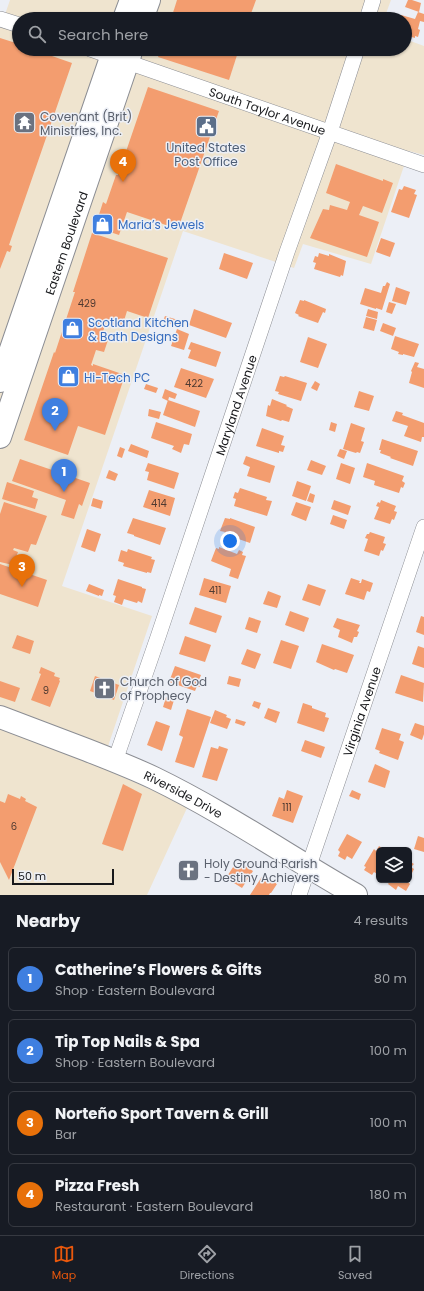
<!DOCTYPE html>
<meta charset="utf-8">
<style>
body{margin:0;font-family:Poppins,sans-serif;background:#242831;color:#f1f3f6}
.controls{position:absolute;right:12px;bottom:12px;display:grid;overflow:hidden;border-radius:6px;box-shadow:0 1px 3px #0004}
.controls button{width:36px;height:36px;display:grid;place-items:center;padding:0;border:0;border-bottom:1px solid #363941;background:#171b24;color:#f1f3f6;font:20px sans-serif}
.scale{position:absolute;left:12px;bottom:10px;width:102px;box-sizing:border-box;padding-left:4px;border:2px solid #18191c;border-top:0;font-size:11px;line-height:14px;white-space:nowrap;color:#18191c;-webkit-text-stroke:3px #eceff6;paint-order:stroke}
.you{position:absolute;left:230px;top:541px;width:14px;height:14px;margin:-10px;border:3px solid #fff;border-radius:50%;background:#1a73e8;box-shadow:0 0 0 6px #1a73e833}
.badge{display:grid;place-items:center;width:26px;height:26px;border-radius:50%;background:#ea580c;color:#fff;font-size:13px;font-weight:700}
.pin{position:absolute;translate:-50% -33px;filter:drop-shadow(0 1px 2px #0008)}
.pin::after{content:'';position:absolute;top:21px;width:14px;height:12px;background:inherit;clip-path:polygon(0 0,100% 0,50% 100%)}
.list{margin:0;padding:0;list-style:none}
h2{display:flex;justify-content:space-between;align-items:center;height:52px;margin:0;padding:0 16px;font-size:17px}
h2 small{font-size:13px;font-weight:400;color:#9ea1a6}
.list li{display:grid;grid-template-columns:26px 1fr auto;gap:12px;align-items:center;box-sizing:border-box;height:64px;margin:0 8px 8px;padding:0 8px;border:1px solid #363941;border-radius:6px}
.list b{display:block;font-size:15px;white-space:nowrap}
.list p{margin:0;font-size:13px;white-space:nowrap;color:#9ea1a6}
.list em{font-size:13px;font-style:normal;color:#9ea1a6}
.icon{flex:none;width:22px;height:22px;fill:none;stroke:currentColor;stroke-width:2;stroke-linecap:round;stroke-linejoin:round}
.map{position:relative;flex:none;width:424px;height:895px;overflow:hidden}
.search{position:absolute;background:#171b24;box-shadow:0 1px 3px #0004;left:12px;right:12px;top:12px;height:44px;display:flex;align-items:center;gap:10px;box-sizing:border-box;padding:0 14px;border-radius:22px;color:#9ea1a6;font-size:15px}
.sheet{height:340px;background:#171b24}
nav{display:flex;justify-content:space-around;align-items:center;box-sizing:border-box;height:56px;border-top:1px solid #363941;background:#171b24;font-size:11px;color:#9ea1a6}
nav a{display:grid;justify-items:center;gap:2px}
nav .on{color:#ea580c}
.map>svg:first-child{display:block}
.commercial{fill:#efe4cf}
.building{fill:#f39d6f}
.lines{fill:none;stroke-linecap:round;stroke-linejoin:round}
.street-casing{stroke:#8b8d93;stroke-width:16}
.secondary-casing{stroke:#8b8d93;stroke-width:24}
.primary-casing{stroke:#8b8d93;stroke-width:24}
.street{stroke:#fff;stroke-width:15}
.secondary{stroke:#fff;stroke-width:22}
.primary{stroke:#fff;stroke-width:22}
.labels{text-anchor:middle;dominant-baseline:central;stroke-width:3;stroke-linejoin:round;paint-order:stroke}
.number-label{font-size:10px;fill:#4f3a31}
.street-label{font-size:12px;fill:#18191c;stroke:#eceff6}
.worship-label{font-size:12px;fill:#5b616d;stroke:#eceff6;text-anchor:start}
.service-label{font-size:12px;fill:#4e5e75;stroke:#eceff6}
.shop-label{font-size:12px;fill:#366cbe;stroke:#eceff6;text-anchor:start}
</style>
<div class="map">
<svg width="424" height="895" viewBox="0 0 424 895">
<rect width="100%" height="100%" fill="#eceff6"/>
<path class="commercial" d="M10 0H391L384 19H19V49H405V39L424 46V155L409 151 371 264 303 244 294 268 183 231 62 586 152 616 101 767 172 799 187 808 147 895H0V29Z"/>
<g class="building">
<path d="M177 0H256L249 19H171Z"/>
<path d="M408 0H412L421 3 419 12 405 7Z"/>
<path d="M418 12 424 14V22L420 21 418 29 420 30 418 37 415 36V38L405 35V19H400L401 15 415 19Z"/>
<path d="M0 38 19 44V49H32L72 63 9 245 12 246 10 252 7 251 0 269Z"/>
<path d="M161 49H239L229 80 158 57Z"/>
<path d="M148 87 219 111 178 229 127 212 119 235 95 227 103 202 106 204 116 175H118Z"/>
<path d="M336 164 383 181V179L393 183 382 213 363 206 359 215 379 222 367 257 310 238 323 209 329 210 330 205 347 210 350 202 326 193Z"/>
<path d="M404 186 416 190 414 194 417 195 409 218 391 212 399 189 402 190Z"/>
<path d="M92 233 168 258 148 318 127 311 122 327 106 322 102 335 109 337 104 352 96 350 91 365 93 366V364L125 375 105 435 78 426 68 455 24 440 54 352 55 353 75 292H73Z"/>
<path d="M381 238 395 243 390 257 376 252Z"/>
<path d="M224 253 253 263 247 279 219 269Z"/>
<path d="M319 253 329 256V254L346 261 343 276 341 275 340 277 314 269 316 263 313 262 315 256 318 257Z"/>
<path d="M387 282 390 284 382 310 376 308V309L360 304 365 288 381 293 383 286H385Z"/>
<path d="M396 287 410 292 406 305 392 301Z"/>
<path d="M300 300 304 301V300L326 309 325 313 323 312 318 323 298 316 299 315 295 313Z"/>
<path d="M389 302 396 304 392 314 386 312Z"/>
<path d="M194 309 232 323 226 338 189 325Z"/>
<path d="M368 309 378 312 377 319 366 316Z"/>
<path d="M165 316 178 320 175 326 163 321Z"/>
<path d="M366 317 377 320 374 331 363 328Z"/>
<path d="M383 323 396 328 393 336 380 331Z"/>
<path d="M177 329 189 334 184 350 171 346Z"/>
<path d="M395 336 419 344 414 357 403 354V355L398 354 399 352 391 349Z"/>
<path d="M308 337 327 344 318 368 300 362Z"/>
<path d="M191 342 221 352 216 367 188 358 191 350 188 349Z"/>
<path d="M415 362 419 363 417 367 424 369V388L409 383 412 372 411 371Z"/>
<path d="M181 368 214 379 206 398 174 387Z"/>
<path d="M280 376 284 377 285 376 307 383 301 401 278 394 279 392 275 391Z"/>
<path d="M315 381 320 384 317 391 311 388Z"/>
<path d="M146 384 158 388 156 393 144 389Z"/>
<path d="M165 389 177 394 175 399 169 397 168 401 162 398Z"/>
<path d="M359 391 374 396 369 411 354 407Z"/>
<path d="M272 399 287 405 286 406 293 409 289 422 282 420 281 421 266 416 268 405 270 406Z"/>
<path d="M168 400 200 411 195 427 163 415Z"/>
<path d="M149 409 161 412 159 419 148 416Z"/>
<path d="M396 411 403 413 402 415 424 423V437H422L421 442 404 436 408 426 392 421Z"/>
<path d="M156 422 192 434 189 445 184 444 181 453 172 449 174 446 151 438Z"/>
<path d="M331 422 337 424 335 432 329 430Z"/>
<path d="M351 423 365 428 361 441 364 442 360 453 357 452 356 453 343 449Z"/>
<path d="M262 428 284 436 281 445 285 446 283 452 279 451V453L256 446Z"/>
<path d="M382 439 418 451 413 466 390 458 391 457 380 453 381 450H379Z"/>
<path d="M131 444 149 451 147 458 128 451Z"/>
<path d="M120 447 125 449 122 458 117 456Z"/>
<path d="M340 449 347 451 344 459 337 456Z"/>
<path d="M246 456 275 466 270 483 247 476 250 467 243 464Z"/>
<path d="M20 459 90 483 82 506 79 504 74 519 61 515 66 500 12 481Z"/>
<path d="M311 460 326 466 322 475 307 470Z"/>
<path d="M148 463 179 473 174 489 147 480 149 472 145 471Z"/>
<path d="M341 463 355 468 350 484 336 479Z"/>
<path d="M367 463 404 476 402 481 405 483 403 488 401 487 399 493 374 485 375 481 363 477Z"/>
<path d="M109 470 118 474 115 481 106 478Z"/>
<path d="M297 481 311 486 306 501 292 496Z"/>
<path d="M7 482 34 491 32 497 38 499 35 509 2 499Z"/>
<path d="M240 488 267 497 266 500 272 501 267 516 234 506 236 499 233 498 235 492 238 493Z"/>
<path d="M149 490 175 498 170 516 143 507Z"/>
<path d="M310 493 315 495 313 503 307 501Z"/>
<path d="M93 498 103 501 101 509 91 506Z"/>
<path d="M334 500 351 506 348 515 331 509Z"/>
<path d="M381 500 396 506 394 511 397 512 394 520 392 519 390 524 374 519 379 507 376 506 378 502 380 503Z"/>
<path d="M4 502 47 516 36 545 31 544 28 552 14 548 13 550 18 552 13 565 0 562V514Z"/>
<path d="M296 502 311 507 306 521 291 515Z"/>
<path d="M333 515 347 520 344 529 330 524Z"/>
<path d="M133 518 166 528 160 545 134 536V535L127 533Z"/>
<path d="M225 518 230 519V518L255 527 250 543 224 534 225 532 220 531Z"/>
<path d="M87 529 101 534 95 552 81 547Z"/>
<path d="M370 532 385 537 383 543 386 544 383 551 381 550 379 556 364 551 368 539 365 538 367 534H369Z"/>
<path d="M219 547 237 554 239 550 243 552 242 555 246 556 238 579 229 576 231 569 211 561 216 548 219 549Z"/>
<path d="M128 549 152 557 151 559 155 560 151 573 147 572V573L123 566 124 563 118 561 121 550 127 552Z"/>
<path d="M0 564 47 580 38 607 0 594Z"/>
<path d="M204 578 231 586 226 603 199 595Z"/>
<path d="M351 578 360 581 359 583H361L362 579 373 583 370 592 367 591 364 600 345 594Z"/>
<path d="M118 579 142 587V588L146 589 142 603 138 601 137 603 124 599 122 605 114 602 116 596 113 595Z"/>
<path d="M89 584 104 590 102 596 99 595V596L86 591Z"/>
<path d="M308 584 326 590 320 606 302 600Z"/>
<path d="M268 591 281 596 277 608 263 604Z"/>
<path d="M195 607 222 616 216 633 189 624Z"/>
<path d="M290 611 309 618 304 632 285 625Z"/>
<path d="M421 616 424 617V635L416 632Z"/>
<path d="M249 617 261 621 257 633 245 629Z"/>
<path d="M337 618 360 625 357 631 359 632 357 637H354L352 643 338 637 340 630 333 627Z"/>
<path d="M17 635 34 641 30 654 12 648Z"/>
<path d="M185 636 211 645 205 662 179 654Z"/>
<path d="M281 640 299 646 291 669 273 663Z"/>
<path d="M322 644 354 655 347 673 335 669 334 670 316 662Z"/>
<path d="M418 646 424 648V668L412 664Z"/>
<path d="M247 649 261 654 255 669 241 664Z"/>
<path d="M175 666 201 675 199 680 202 681 200 687 197 686 195 691 169 682Z"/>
<path d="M41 667 55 673 54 676 60 678 59 680 60 681 50 707 31 700 41 674 39 673Z"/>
<path d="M401 675 424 683 423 702 395 693Z"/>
<path d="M95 676 119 685 114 700 90 691Z"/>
<path d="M229 676 241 679 239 687 227 684Z"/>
<path d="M0 681 20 688 15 702 0 697Z"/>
<path d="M166 697 174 700 171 710 163 707Z"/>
<path d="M254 701 261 703 259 709 252 706Z"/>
<path d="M303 703 312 706V708L326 713 325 717 329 718 324 732 297 723Z"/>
<path d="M268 708 280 712 276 723 264 718Z"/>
<path d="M187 709 211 717 194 768 175 762 183 737 179 735Z"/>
<path d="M215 710 227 715 226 717 231 719 227 729 210 723Z"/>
<path d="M236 719 246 722 244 726 235 723Z"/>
<path d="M156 721 170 726 162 751 147 745Z"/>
<path d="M415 723 424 726V734L422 740 410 735Z"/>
<path d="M382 728 401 734 399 740 404 742 398 760 379 753 380 751 375 749Z"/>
<path d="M305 740 325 747 321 758 301 751Z"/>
<path d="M219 746 228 749 217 781 202 777 211 747 218 749Z"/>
<path d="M375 764 390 771 385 788 368 782Z"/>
<path d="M123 784 142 794 123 851 102 844Z"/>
<path d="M287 790 303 796 293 823 272 816 279 797 284 799Z"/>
<path d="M352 790 361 794 359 800 349 796Z"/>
<path d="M8 794 20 799 21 796 26 799 25 801 37 807 9 880 0 862V801L5 803Z"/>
<path d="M347 834 362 842 352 859 347 856 345 860 338 856 340 852 338 850Z"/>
<path d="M418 836 424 838V852L414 849Z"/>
<path d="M379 846 385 850H379V875L374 872 372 875 364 870 366 867 364 866 374 849 376 851Z"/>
<path d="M237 861 253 871 242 888 226 878Z"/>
<path d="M409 861 414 864 411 867 414 869 409 879Z"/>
<path d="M263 875 277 884 271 893H270L269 895H250Z"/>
<path d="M388 880H410L408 882 410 884 406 891 398 886 396 890 388 884 390 881Z"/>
</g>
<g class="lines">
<defs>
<g id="street">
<path d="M0 19 19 25"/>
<path d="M367 19 373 0"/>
<path id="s1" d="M90 49 424 165"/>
<path id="s2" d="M115 761 158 637 287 252 330 132 357 49"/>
<path id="s3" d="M299 895 424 527"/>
</g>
<g id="secondary">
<path id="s4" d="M0 717C29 728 58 739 87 750 110 759 133 768 154 778 224 812 288 856 356 895"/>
</g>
<g id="primary">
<path d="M124 19 131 0"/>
<path d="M142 19 149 0"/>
<path d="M0 381 114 49"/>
<path id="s5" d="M0 437 132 49"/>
</g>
</defs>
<use href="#street" class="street-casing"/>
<use href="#secondary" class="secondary-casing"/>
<use href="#primary" class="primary-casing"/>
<use href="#street" class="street"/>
<use href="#secondary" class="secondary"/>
<use href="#primary" class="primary"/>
</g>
<defs>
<symbol id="temple-square" viewBox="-11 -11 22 22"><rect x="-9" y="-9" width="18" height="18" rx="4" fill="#6b7280" stroke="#eceff6"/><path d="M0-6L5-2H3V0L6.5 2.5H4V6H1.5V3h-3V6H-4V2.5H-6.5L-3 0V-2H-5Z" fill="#fff"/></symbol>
<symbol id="civic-square" viewBox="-11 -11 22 22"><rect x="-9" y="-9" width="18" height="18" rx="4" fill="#5c6f8a" stroke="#eceff6"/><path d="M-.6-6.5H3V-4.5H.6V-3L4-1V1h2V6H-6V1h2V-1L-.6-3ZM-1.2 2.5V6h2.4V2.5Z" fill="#fff"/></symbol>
<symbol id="shop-square" viewBox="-11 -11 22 22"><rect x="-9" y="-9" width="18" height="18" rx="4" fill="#3f7fe0" stroke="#eceff6"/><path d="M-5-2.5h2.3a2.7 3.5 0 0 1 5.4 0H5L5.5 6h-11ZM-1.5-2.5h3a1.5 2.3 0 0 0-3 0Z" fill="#fff"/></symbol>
<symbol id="church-square" viewBox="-11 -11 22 22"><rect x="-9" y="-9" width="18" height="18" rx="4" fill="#6b7280" stroke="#eceff6"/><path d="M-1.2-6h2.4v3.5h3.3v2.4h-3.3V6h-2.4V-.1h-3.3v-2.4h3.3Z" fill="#fff"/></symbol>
</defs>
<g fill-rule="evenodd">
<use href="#temple-square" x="12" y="110" width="25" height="25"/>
<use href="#civic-square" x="194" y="114" width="25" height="25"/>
<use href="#shop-square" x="90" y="212" width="25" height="25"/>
<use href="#shop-square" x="60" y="316" width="25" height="25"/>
<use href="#shop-square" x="56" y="364" width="25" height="25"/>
<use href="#church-square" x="92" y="676" width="25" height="25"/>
<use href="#church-square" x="176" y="858" width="25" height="25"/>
</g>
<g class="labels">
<g class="number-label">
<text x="87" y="303">429</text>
<text x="194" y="383">422</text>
<text x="159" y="503">414</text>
<text x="215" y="590">411</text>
<text x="46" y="690">9</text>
<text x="287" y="807">111</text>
<text x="14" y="826">6</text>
</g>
<g class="street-label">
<text stroke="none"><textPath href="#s1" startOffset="188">South Taylor Avenue</textPath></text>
<text stroke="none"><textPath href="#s5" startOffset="205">Eastern Boulevard</textPath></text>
<text stroke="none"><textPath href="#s2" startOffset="376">Maryland Avenue</textPath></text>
<text stroke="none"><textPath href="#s3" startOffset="194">Virginia Avenue</textPath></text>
<text stroke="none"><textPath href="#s4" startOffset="199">Riverside Drive</textPath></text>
</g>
<g class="worship-label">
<text x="40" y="116">Covenant (Brit)<tspan x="40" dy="14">Ministries, Inc.</tspan></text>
<text x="120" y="681">Church of God<tspan x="120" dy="14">of Prophecy</tspan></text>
<text x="204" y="863">Holy Ground Parish<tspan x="204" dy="14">- Destiny Achievers</tspan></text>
</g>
<g class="service-label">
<text x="206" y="147">United States<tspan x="206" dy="14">Post Office</tspan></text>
</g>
<g class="shop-label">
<text x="118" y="224">Maria’s Jewels</text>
<text x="88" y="322">Scotland Kitchen<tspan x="88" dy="14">&amp; Bath Designs</tspan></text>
<text x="84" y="377">Hi-Tech PC</text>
</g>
</g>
</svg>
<div class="controls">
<button><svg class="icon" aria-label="layers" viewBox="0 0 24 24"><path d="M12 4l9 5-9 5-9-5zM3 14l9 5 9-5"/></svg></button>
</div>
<div class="scale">50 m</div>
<div class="you"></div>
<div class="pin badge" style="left:64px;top:492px;background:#3f7fe0">1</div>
<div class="pin badge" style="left:55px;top:431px;background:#3f7fe0">2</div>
<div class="pin badge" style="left:22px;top:587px;background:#e8710a">3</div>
<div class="pin badge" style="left:123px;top:182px;background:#e8710a">4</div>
<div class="search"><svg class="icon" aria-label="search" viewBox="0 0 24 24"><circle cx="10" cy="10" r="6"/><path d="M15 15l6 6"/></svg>Search here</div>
</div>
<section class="sheet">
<h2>Nearby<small>4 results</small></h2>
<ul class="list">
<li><span class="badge" style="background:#3f7fe0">1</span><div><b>Catherine’s Flowers &amp; Gifts</b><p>Shop · Eastern Boulevard</p></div><em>80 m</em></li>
<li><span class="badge" style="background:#3f7fe0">2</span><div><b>Tip Top Nails &amp; Spa</b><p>Shop · Eastern Boulevard</p></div><em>100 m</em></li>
<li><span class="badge" style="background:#e8710a">3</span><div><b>Norteño Sport Tavern &amp; Grill</b><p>Bar</p></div><em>100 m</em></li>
<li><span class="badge" style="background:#e8710a">4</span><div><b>Pizza Fresh</b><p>Restaurant · Eastern Boulevard</p></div><em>180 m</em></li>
</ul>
</section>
<nav>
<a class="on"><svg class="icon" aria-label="map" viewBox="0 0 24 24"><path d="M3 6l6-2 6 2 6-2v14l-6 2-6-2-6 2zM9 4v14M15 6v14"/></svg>Map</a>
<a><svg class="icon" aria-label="directions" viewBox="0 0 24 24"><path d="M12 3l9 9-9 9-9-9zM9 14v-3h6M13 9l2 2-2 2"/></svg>Directions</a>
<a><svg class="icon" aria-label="saved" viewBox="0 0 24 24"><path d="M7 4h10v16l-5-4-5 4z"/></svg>Saved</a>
</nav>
